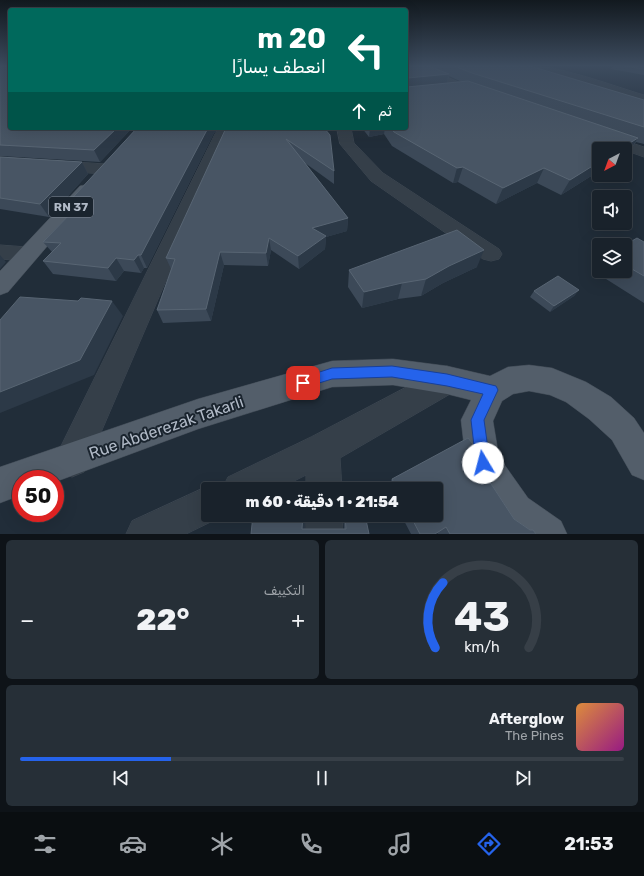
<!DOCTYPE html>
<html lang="ar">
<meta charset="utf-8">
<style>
body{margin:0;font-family:Rubik,"Noto Sans Arabic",sans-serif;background:#262f37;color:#f1f3f6;direction:rtl;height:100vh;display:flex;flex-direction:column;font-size:15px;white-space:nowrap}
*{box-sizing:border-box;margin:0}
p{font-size:13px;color:#9fa4a9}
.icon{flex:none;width:22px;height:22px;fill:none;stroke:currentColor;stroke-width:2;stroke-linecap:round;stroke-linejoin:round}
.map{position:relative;height:534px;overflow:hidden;direction:ltr}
.sheet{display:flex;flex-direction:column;gap:6px;padding:6px;background:#0e1318;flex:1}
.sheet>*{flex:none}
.banner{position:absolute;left:8px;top:8px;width:400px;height:122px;border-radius:4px;box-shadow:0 4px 16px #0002,0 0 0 1px #373f47;direction:rtl;background:#00695c;color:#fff;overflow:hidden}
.needle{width:26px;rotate:221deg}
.fabs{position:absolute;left:592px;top:142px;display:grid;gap:8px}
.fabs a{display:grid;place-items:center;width:40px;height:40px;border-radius:4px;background:#19222b;box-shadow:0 4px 16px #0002,0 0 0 1px #373f47;font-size:20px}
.speed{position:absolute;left:12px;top:470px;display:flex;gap:8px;font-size:20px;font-weight:700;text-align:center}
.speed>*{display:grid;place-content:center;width:52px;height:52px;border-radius:50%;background:#19222b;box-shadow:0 4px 16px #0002,0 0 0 1px #373f47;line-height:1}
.speed .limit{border:6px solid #d22;background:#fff;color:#111}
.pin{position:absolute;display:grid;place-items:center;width:34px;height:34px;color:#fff;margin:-17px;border-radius:8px;box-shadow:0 2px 6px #0006}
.me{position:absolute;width:44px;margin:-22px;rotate:352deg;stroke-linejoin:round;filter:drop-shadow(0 0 3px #0008)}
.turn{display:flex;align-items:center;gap:14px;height:84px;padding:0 16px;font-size:18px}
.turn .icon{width:52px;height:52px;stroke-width:2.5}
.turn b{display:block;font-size:28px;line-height:34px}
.then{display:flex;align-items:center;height:38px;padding:0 16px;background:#0003;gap:8px;font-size:15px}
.big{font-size:30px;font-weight:800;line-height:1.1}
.sheet .tile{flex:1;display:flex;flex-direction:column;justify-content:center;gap:6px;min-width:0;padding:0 14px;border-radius:6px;background:#262f37}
.sheet .dial{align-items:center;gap:0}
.dial svg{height:104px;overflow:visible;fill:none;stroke:#373f47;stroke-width:7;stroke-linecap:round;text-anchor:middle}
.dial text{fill:#f1f3f6;stroke:none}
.song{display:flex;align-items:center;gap:12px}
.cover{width:48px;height:48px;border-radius:6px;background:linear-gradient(135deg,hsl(30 70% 55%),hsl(310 70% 35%))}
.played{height:4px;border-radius:2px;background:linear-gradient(90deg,#2563eb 25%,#373f47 25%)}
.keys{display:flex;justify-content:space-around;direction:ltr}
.heat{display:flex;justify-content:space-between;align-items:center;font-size:22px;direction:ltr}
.sheet .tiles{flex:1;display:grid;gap:6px;grid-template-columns:1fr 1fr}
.tile:last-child{grid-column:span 2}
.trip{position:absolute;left:201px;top:482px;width:242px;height:40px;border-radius:4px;background:#19222b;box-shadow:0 4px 16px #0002,0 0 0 1px #373f47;font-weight:800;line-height:40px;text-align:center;direction:rtl}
.tab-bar{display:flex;height:64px;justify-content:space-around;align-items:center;background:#0a0e11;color:#9fa4a9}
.tab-bar .icon{width:28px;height:28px}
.tab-bar .on{color:#2563eb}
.tab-bar b{font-size:18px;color:#f1f3f6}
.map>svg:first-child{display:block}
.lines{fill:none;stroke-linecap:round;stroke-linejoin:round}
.minor-casing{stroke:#3e4853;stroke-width:1}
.major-casing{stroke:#3e4853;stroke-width:1}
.minor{fill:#353f49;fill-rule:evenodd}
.major{fill:#535e6a;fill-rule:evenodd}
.wall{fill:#3c4958;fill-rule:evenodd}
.shaded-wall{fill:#2c3947}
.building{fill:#485564;stroke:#586573}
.route{fill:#2563eb;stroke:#184099}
.labels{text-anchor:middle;stroke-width:4;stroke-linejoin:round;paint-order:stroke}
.shield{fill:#1a242e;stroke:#838c98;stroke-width:1}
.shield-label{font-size:12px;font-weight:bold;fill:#b0b9c6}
.near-street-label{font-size:16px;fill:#b0b9c6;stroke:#1a242e}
</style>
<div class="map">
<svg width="644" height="534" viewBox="0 0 644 534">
<rect width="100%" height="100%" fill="#212d39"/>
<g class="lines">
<!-- minor casing -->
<g class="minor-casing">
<g id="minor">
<polygon points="407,66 420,66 483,92 485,94 483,96 475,96 408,68"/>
<path d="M523,66C554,63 613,86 644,95V103L565,78L524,68Z"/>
<polygon points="337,128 351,128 354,143 383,173 499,249 502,254 499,259 491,261 483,259 371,181 340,144"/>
<polygon points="222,130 227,131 229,134 84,472 72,477 60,472 55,460 60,448 215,134 217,131"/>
<polygon points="604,134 644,147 644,157 599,141 597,138 599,135"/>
<polygon points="0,157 105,164 111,166 113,169 111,172 105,174 0,167"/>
<polygon points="0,245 27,247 35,249 38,254 35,259 27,261 0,259"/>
<polygon points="447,366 457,370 461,380 457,390 340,458 342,489 306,489 306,475 278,489 222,489 228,477 311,437"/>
<polygon points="208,486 216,489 208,489 208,515 222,515 221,517 186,534 126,534 132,521"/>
<polygon points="306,515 342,515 343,534 305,534"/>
</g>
</g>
<!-- major casing -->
<g class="major-casing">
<g id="major">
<polygon points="86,185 92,186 95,190 92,194 8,292 0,295 0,271 80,186"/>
<polygon points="393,359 447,366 490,376 508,367 529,365 552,368 586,382 611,397 634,418 644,433 644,480 632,475 612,440 589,419 566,402 550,395 529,391 513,394 502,401 493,421 499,457 528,498 561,521 567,534 516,534 502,524 471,475 466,463 461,420 471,400 447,394 393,385 332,387 198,429 55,482 55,479 21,479 21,495 0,503 0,467 198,399 332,361"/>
</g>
</g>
<!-- minor -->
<use href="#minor" class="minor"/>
<!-- major -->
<use href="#major" class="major"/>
</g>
<!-- wall -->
<g class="wall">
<polygon points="0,66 132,128 100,162 0,156"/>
<path d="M406,66H530L644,100V144L636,142L628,153L561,195L537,183L496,204L458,182L453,183L392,146L384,134L369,137L362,128H406ZM449,76L462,82L447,83Z"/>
<polygon points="613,66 644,66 644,75 611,69"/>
<polygon points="137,128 324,128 334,171 334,184 305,163 348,218 347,231 326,237 325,249 299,269 271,250 268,266 224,265 211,321 163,323 157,310 171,269 166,258 225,130 217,130 214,133 147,268 144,268 141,273 124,271 116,281 53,274 43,261 52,252 43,242 69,215 64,207"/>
<polygon points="0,157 82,162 88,174 49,217 0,209"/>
<polygon points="644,242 644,303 595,272 599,267 599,271 625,271 625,245"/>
<polygon points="477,267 443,283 421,296 398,299 362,308 348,287 349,270"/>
<polygon points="579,290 574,296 550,312 530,297 534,291"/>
<polygon points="474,454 480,467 514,519 536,534 438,534 437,533 435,534 411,534 401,515 436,515 436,489 388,489 387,488 392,479"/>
<polygon points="253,515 305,515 304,529 344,529 343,515 365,515 369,534 251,534"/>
</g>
<!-- shaded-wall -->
<g class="shaded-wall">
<polygon points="449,74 446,86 406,90 408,78"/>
<polygon points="117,128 132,128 100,162 94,150"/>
<polygon points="208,128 216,128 217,130 214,133 147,268 141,255"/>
<polygon points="370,128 385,128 384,134 369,137"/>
<polygon points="638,138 628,153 625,155 625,149 620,149"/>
<polygon points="82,162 88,174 49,217 40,204"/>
<polygon points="599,162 599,171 561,195 570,180"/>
<polygon points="463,167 458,182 453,183 457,168"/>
<polygon points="544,168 537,183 496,204 503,188"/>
<polygon points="348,218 347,231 326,237 325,249 299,269 298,256 312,228"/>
<polygon points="269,238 271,250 268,266 266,253"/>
<polygon points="484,250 477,267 443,283 421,296 426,279 449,266"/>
<polygon points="220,252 224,265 211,321 206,309"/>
<polygon points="0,255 6,262 0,269"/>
<polygon points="138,255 144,268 141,273 134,260"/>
<polygon points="116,258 124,271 116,281 108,268"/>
<polygon points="402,283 398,299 362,308 364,292"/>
<polygon points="579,290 574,296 550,312 554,306"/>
<polygon points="112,301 123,316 94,375 0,413 0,392"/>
<polygon points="303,515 305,515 304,534 302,529"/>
</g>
<!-- building -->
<g class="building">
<polygon points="6,66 10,66 10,128 117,128 94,150 0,145 0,67"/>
<polygon points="406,66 428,66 449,74 408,78 407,87 468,81 638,138 620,149 599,149 599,162 570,180 544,168 503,188 463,167 457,168 394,132 391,128 406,128"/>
<polygon points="454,66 530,66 644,100 644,127 472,73"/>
<polygon points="625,66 644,66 644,69"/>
<polygon points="137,128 208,128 141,255 138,255 134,260 116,258 108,268 43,261 61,243 43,242 75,209 64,207"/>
<polygon points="226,128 324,128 330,135 334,171 286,139 348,218 312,228 326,236 298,256 269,238 266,253 220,252 206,309 157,310 175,259 166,258"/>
<polygon points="0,157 82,162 40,204 0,198"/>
<polygon points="457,230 484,250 449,266 426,279 402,283 364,292 349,270"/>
<polygon points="637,238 644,242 644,276 625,265 625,245"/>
<polygon points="558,276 579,290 554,306 534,291"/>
<polygon points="20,297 78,301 81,298 112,301 80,360 0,392 0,320"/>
<polygon points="468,438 473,444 474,454 480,467 514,519 530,530 533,530 536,534 450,534 446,527 435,534 420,534 410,515 436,515 436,489 397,489 392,479"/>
<polygon points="306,485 306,489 297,489"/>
<polygon points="359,486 360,489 342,489"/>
<polygon points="253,515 303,515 302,529 346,529 345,515 365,515 369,534 251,534"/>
</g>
<!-- sky -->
<linearGradient id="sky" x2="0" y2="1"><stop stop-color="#12191f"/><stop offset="0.47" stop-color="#3d4c5f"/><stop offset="1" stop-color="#3d4c5f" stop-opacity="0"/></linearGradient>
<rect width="644" height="140" fill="url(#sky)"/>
<!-- route -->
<polygon class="route" points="392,366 447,374 496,386 498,390 484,420 490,463 488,468 483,470 478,468 476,463 471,420 483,394 447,386 392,377 332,379 303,388 298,387 297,383 298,379 332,368"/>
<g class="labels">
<!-- shield labels -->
<rect class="shield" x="49" y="197" width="44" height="20" rx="3"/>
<g class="shield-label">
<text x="71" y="211">RN 37</text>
</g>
<!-- near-street labels -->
<g class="near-street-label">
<text transform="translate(166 427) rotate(-19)" y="6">Rue Abderezak Takarli</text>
</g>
</g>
</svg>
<div class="fabs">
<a><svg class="needle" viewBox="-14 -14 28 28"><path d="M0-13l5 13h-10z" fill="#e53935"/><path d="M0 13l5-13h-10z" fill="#9fa4a9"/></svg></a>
<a><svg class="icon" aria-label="sound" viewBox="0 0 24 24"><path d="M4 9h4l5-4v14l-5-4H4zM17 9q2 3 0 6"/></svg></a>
<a><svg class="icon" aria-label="layers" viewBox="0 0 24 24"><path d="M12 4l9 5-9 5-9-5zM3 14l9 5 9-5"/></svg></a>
</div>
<div class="speed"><div class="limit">50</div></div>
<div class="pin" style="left:303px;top:383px;background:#d93025"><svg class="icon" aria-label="arrive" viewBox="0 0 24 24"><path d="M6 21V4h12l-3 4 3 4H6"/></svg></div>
<svg class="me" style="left:483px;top:463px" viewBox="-20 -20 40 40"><circle r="19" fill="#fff"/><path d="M0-13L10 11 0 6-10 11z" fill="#2563eb"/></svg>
<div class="trip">21:54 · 1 دقيقة · 60 m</div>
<div class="banner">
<div class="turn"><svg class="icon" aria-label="left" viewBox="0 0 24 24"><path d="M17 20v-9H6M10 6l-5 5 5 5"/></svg><div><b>20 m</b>انعطف يسارًا</div></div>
<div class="then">ثم<svg class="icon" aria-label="ahead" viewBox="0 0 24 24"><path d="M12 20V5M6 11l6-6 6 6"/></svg></div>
</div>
</div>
<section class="sheet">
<div class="tiles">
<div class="tile dial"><svg viewBox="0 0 100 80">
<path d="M14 69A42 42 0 1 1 86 69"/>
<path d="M14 69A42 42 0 0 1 20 19" stroke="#2563eb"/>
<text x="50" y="56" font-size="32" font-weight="700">43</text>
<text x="50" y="72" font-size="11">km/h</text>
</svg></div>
<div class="tile"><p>التكييف</p>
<div class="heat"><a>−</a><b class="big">22°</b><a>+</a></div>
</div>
<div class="tile">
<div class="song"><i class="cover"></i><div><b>Afterglow</b><p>The Pines</p></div></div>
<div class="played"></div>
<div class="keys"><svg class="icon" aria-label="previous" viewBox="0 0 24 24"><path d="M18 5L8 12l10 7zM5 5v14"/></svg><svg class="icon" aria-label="pause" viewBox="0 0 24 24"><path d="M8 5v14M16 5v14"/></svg><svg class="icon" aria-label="next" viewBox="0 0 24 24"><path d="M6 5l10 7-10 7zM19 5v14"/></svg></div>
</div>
</div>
</section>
<nav class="tab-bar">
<b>21:53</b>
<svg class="icon on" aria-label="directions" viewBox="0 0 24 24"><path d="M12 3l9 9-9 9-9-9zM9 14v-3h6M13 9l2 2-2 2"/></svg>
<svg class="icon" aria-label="music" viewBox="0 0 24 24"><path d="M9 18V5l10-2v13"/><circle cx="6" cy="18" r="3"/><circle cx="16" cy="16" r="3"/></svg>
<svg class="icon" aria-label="phone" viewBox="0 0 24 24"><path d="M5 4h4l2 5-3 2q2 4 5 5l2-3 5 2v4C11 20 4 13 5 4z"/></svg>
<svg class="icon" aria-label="climate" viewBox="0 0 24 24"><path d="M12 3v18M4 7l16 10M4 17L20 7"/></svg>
<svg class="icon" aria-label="car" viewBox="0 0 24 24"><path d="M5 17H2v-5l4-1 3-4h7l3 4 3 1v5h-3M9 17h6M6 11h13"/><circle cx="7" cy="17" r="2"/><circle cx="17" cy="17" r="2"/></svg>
<svg class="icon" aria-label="filters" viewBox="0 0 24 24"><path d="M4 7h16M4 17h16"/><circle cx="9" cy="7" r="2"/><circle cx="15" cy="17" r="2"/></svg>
</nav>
